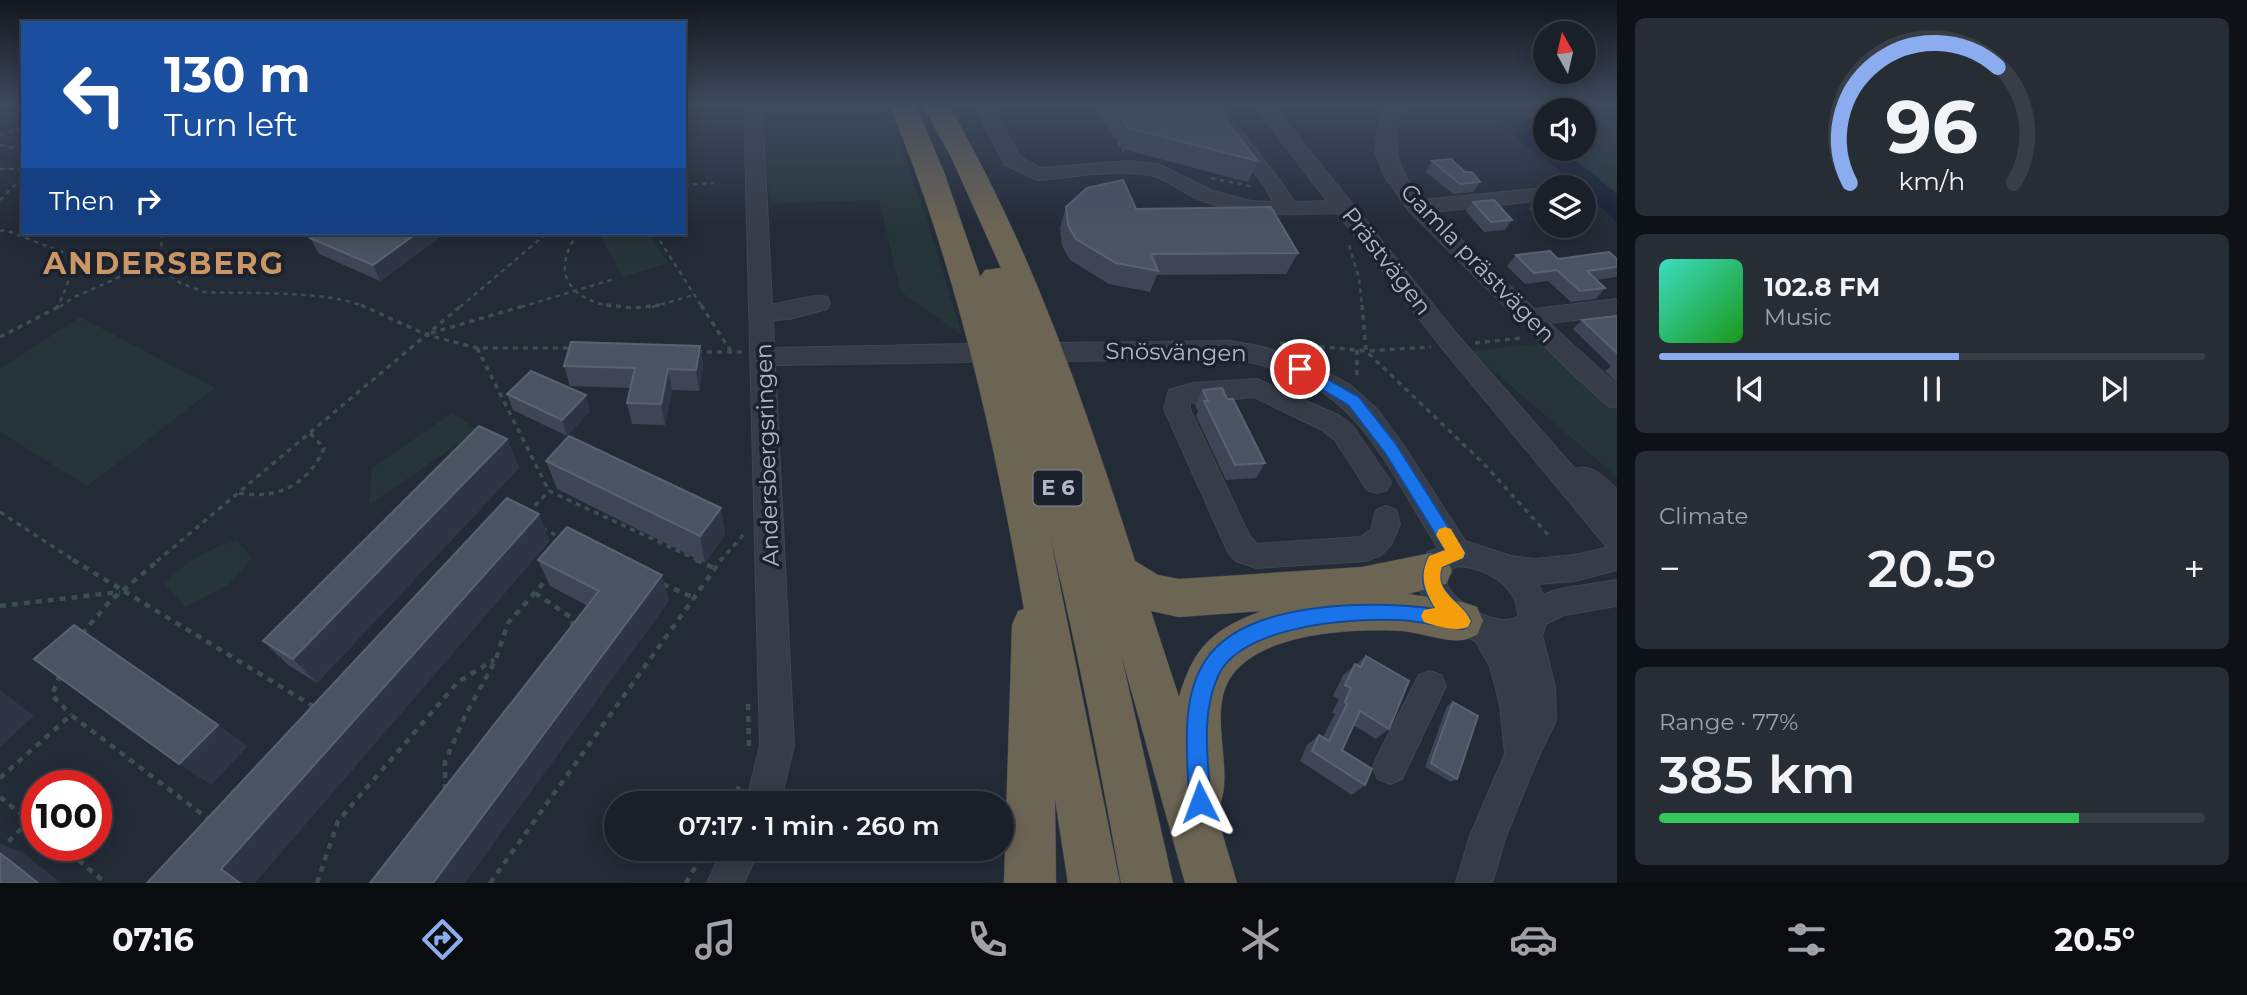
<!DOCTYPE html>
<meta charset="utf-8">
<style>
body{margin:0;font-family:Montserrat,sans-serif;background:#272d35;color:#f1f3f6;height:100vh;display:flex;flex-direction:column;font-size:26px;white-space:nowrap}
*{box-sizing:border-box;margin:0}
p{font-size:23px;color:#9fa3a8}
.icon{flex:none;width:38px;height:38px;fill:none;stroke:currentColor;stroke-width:2;stroke-linecap:round;stroke-linejoin:round}
.map{position:relative;flex:1;overflow:hidden}
.details{display:flex;flex-direction:column;gap:18px;padding:18px;background:#0e1217;width:630px}
.details>*{flex:none}
.guide{position:absolute;left:21px;top:21px;width:665px;height:214px;border-radius:0px;box-shadow:0 4px 18px #0003,0 0 0 2px #383e46;background:#1a4fa0;color:#fff;overflow:hidden}
.needle{width:46px;rotate:352deg}
.fabs{position:absolute;left:1533px;top:21px;display:grid;gap:14px}
.fabs a{display:grid;place-items:center;width:63px;height:63px;border-radius:50%;background:#1a2029;box-shadow:0 4px 18px #0003,0 0 0 2px #383e46;font-size:35px}
.speed{position:absolute;left:21px;top:770px;display:flex;gap:14px;font-size:35px;font-weight:700;text-align:center}
.speed>*{display:grid;place-content:center;width:91px;height:91px;border-radius:50%;background:#1a2029;box-shadow:0 4px 18px #0003,0 0 0 2px #383e46;line-height:1}
.speed .limit{border:10px solid #d22;background:#fff;color:#111}
.pin{position:absolute;display:grid;place-items:center;width:60px;height:60px;color:#fff;margin:-30px;border:4px solid #fff;border-radius:50%;box-shadow:0 2px 7px #0007}
.me{position:absolute;width:77px;margin:-38px;rotate:357deg;stroke-linejoin:round;filter:drop-shadow(0 0 5px #0008)}
.turn{display:flex;align-items:center;gap:24px;height:147px;padding:0 28px;font-size:32px}
.turn .icon{width:91px;height:91px;stroke-width:2.5}
.turn b{display:block;font-size:49px;line-height:60px}
.then{display:flex;align-items:center;height:66px;padding:0 28px;background:#0003;gap:14px;font-size:26px}
.big{font-size:52px;font-weight:600;line-height:1.1}
.details .tile{flex:1;display:flex;flex-direction:column;justify-content:center;gap:10px;min-width:0;padding:0 24px;border-radius:10px;background:#272d35}
.details .dial{align-items:center;gap:0}
.dial svg{height:182px;overflow:visible;fill:none;stroke:#383e46;stroke-width:7;stroke-linecap:round;text-anchor:middle}
.dial text{fill:#f1f3f6;stroke:none}
.song{display:flex;align-items:center;gap:21px}
.cover{width:84px;height:84px;border-radius:10px;background:linear-gradient(135deg,hsl(170 70% 55%),hsl(120 70% 35%))}
.played{height:7px;border-radius:4px;background:linear-gradient(90deg,#8bacef 55%,#383e46 55%)}
.keys{display:flex;justify-content:space-around;direction:ltr}
.heat{display:flex;justify-content:space-between;align-items:center;font-size:38px;direction:ltr}
.charge{height:10px;border-radius:5px;background:linear-gradient(90deg,#34c759 77%,#383e46 0)}
.trip{position:absolute;left:604px;top:791px;width:410px;height:70px;border-radius:35px;background:#1a2029;box-shadow:0 4px 18px #0003,0 0 0 2px #383e46;font-weight:600;line-height:70px;text-align:center}
.menu{display:flex;height:112px;justify-content:space-around;align-items:center;background:#0a0d10;color:#9fa3a8}
.menu .icon{width:49px;height:49px}
.menu .selected{color:#8bacef}
.menu b{font-size:32px;color:#f1f3f6}
main{display:flex;flex:1;min-height:0}
.map>svg:first-child{display:block}
.green{fill:#253539}
.water{fill:#172134}
.lines{fill:none;stroke-linecap:round;stroke-linejoin:round}
.minor-casing{stroke:#404651;stroke-width:2}
.highway-casing{stroke:#414753;stroke-width:1}
.path-far2{stroke:#3d4e51;stroke-width:2.5;stroke-dasharray:4.5 4.5;stroke-linecap:butt}
.path-far1{stroke:#3d4e51;stroke-width:3.5;stroke-dasharray:5 5;stroke-linecap:butt}
.path{stroke:#3d4e51;stroke-width:4.5;stroke-dasharray:6 6;stroke-linecap:butt}
.minor{fill:#363d48;fill-rule:evenodd}
.highway{fill:#6d6554;fill-rule:evenodd}
.wall{fill:#3e4656}
.shaded-wall{fill:#2e3645}
.building{fill:#4a5362;stroke:#5a6271;stroke-width:2}
.route{fill:#1a73e8;stroke:#114b97;stroke-width:2}
.slow{fill:#f59e0b}
.labels{text-anchor:middle;stroke-width:7;stroke-linejoin:round;paint-order:stroke}
.shield{fill:#1c222d;stroke:#848a97;stroke-width:2}
.shield-label{font-size:21px;font-weight:bold;fill:#b1b7c4}
.street-label{font-size:23px;fill:#b1b7c4;stroke:#1c222d}
.district-label{font-size:30px;font-weight:bold;letter-spacing:2px;fill:#cb9766;stroke:#1c222d}
</style>
<main>
<div class="map">
<svg width="1617" height="883" viewBox="0 0 1617 883">
<rect width="100%" height="100%" fill="#232b37"/>
<!-- green -->
<g class="green">
<polygon points="765,104 883,104 926,216 962,335 901,292 879,200 769,204"/>
<polygon points="1514,104 1557,104 1564,110 1545,110 1545,133"/>
<polygon points="1584,116 1617,125 1617,194 1562,149 1584,149"/>
<polygon points="599,233 649,233 668,263 623,277"/>
<polygon points="80,317 215,388 87,486 0,432 0,369"/>
<polygon points="1546,343 1617,411 1617,477 1470,351"/>
<polygon points="452,413 478,430 369,505 372,468"/>
<path d="M237,541L252,558L228,585L185,607L165,584C186,561 207,548 237,541Z"/>
</g>
<!-- water -->
<polygon class="water" points="1489,104 1514,104 1545,133 1545,149 1562,149 1617,194 1617,222 1584,192 1584,187 1578,187 1550,162 1517,139"/>
<g class="lines">
<!-- minor casing -->
<g class="minor-casing">
<g id="minor">
<path d="M744,104H762L772,304C789,303 811,293 827,297L830,303L827,309L789,319L773,320L774,348L968,344L977,347L980,353L977,359L968,362L775,365L794,746L780,803H746L760,746Z"/>
<path d="M973,104H991L1020,157L1040,168L1129,161L1158,164L1213,191L1251,201L1273,202L1266,188L1201,104H1220L1282,183L1294,202L1327,201L1253,104H1272L1454,331L1575,469C1593,463 1604,478 1617,489V570L1574,581L1538,584L1543,595L1559,589L1617,580V606L1564,615L1546,624L1542,635L1555,687L1556,720L1535,765L1506,836L1492,883H1456L1470,836L1505,754L1500,705L1490,666L1476,642L1445,624L1431,610L1417,586L1416,573L1428,552L1438,548C1379,455 1355,376 1231,359L1056,361L1047,358L1044,352L1047,346L1056,343L1231,341L1263,347L1305,361L1350,385L1377,409L1404,446L1465,541L1511,556L1534,559L1574,555L1610,547L1606,546L1438,343L1337,213C1290,215 1243,217 1198,199C1182,193 1167,178 1150,175C1114,169 1073,177 1037,180L1005,165ZM1458,566C1487,568 1517,585 1518,616C1499,631 1441,598 1446,575C1447,569 1454,568 1458,566Z"/>
<path d="M1385,104H1403C1390,146 1395,166 1422,200L1545,188V200L1432,212L1534,309L1617,299V315L1549,323L1617,385V408L1608,406L1573,374L1409,211L1385,177L1376,154L1377,132Z"/>
<polygon points="1257,379 1340,416 1353,426 1391,482 1387,490 1377,493 1367,490 1335,440 1322,430 1254,397 1190,403 1190,409 1249,535 1257,544 1361,537 1371,529 1376,510 1386,506 1396,510 1400,524 1391,545 1381,555 1366,561 1256,568 1236,561 1228,552 1164,409 1169,390 1193,383"/>
<polygon points="1430,671 1441,675 1446,686 1402,779 1390,784 1378,779 1373,767 1378,755 1419,675"/>
<polygon points="723,849 760,849 744,883 707,883"/>
</g>
</g>
<!-- highway casing -->
<g class="highway-casing">
<path id="highway" d="M889,104H915L944,172L982,282L980,277L985,270L1001,268L952,159L922,104H948C1033,251 1083,400 1135,561L1158,575L1179,579L1362,567L1431,553L1446,558L1452,571L1446,584L1408,594L1462,602L1477,607L1483,621L1477,635C1473,636 1467,640 1462,640C1444,642 1422,633 1403,631C1354,628 1257,632 1229,680C1207,719 1238,778 1216,812L1237,883H1185L1121,654L1173,883H1121C1100,767 1078,651 1050,536L1120,883H1068L1055,799L1056,883H1004L1012,625L1018,611L1024,609C994,438 956,265 889,104ZM1151,611L1179,617L1262,611C1213,629 1194,646 1179,697Z"/>
</g>
<!-- path-far2 -->
<g class="path-far2">
<polyline points="1093,104 1124,152"/>
<polyline points="0,135 23,128"/>
<polyline points="0,145 23,150"/>
<polyline points="0,169 23,169"/>
<polyline points="1211,178 1255,187"/>
<polyline points="684,185 714,183"/>
<polyline points="0,200 23,177"/>
<polyline points="0,231 5,230 78,258 58,307"/>
<path d="M161,233L162,258L167,273L180,283L204,292C246,294 329,290 365,307"/>
<path d="M578,233C550,273 569,300 615,307"/>
<polyline points="655,233 702,307"/>
<polyline points="1349,245 1359,278 1362,307"/>
<polyline points="60,307 72,298 138,269 165,272"/>
<polyline points="460,307 547,233"/>
<polyline points="521,307 614,279"/>
<polyline points="652,307 694,295"/>
</g>
<!-- path-far1 -->
<g class="path-far1">
<polyline points="361,305 427,335 477,348 571,348"/>
<polyline points="606,305 634,308 660,305"/>
<polyline points="701,305 732,353"/>
<polyline points="1362,305 1366,351 1431,347"/>
<polyline points="57,308 58,305"/>
<polyline points="431,333 527,305"/>
<polyline points="0,337 62,305"/>
<polyline points="1280,343 1366,351 1485,465 1550,537"/>
<polyline points="1475,343 1523,338"/>
<polyline points="477,348 549,491"/>
<polyline points="1357,350 1357,380"/>
<polyline points="697,352 742,352"/>
<path d="M239,493C278,500 309,484 324,448L310,433"/>
<polyline points="0,512 75,561"/>
<polyline points="528,513 549,491 700,561"/>
<polyline points="542,528 560,537"/>
<polyline points="157,561 462,305"/>
<polyline points="720,561 744,534"/>
</g>
<!-- path -->
<g class="path">
<polyline points="73,560 316,708"/>
<polyline points="696,560 716,569"/>
<polyline points="663,584 692,597"/>
<polyline points="535,593 572,618 573,627"/>
<polyline points="0,606 120,592"/>
<polyline points="82,634 110,601 159,560"/>
<polyline points="60,675 52,695 71,715"/>
<polyline points="748,704 749,749"/>
<polyline points="0,778 71,715 211,821"/>
<polyline points="445,790 445,762 465,716 496,659 508,623 548,578"/>
<polyline points="0,797 37,827"/>
<polyline points="732,803 739,786"/>
<polyline points="60,845 106,883"/>
<polyline points="0,850 29,821"/>
<polyline points="317,883 338,821 458,682 494,660"/>
<polyline points="490,883 721,560"/>
<polyline points="686,883 706,849"/>
</g>
<!-- minor -->
<use href="#minor" class="minor"/>
<!-- highway -->
<use href="#highway" class="highway"/>
</g>
<!-- wall -->
<g class="wall">
<polygon points="1096,104 1213,104 1258,161 1248,182 1122,149"/>
<polygon points="1432,161 1465,172 1480,182 1473,192 1453,194 1426,172"/>
<polygon points="1545,198 1545,225 1529,209 1537,199"/>
<polygon points="1473,202 1512,220 1505,230 1484,232 1466,211"/>
<polygon points="1066,207 1136,209 1298,253 1286,274 1157,275 1150,292 1109,284 1070,260 1062,246 1060,228"/>
<polygon points="1546,226 1573,226 1571,228 1551,230"/>
<polygon points="446,233 380,281 319,254 310,238"/>
<polygon points="1516,255 1558,259 1617,259 1617,276 1616,277 1596,280 1605,288 1596,299 1571,302 1548,281 1525,284 1507,266"/>
<polygon points="1617,316 1617,383 1605,371 1611,366 1573,329 1582,320"/>
<polygon points="700,346 703,367 699,391 672,390 665,425 632,424 627,403 631,388 570,386 564,366"/>
<polygon points="1203,390 1227,399 1265,463 1256,478 1226,480 1196,416 1198,411 1195,405"/>
<polygon points="507,394 586,395 590,411 567,436 513,410"/>
<polygon points="507,439 519,468 317,683 288,665 263,641"/>
<polygon points="546,461 721,508 725,535 705,563 557,489"/>
<polygon points="538,560 662,575 669,601 588,606 550,586"/>
<polygon points="1366,656 1389,729 1376,739 1353,725 1342,750 1365,785 1352,795 1300,761 1307,745 1319,735 1323,737 1335,714 1332,713 1339,699 1333,696 1343,675"/>
<polygon points="1453,702 1457,779 1451,782 1425,767 1447,706"/>
</g>
<!-- shaded-wall -->
<g class="shaded-wall">
<polygon points="0,104 13,104 0,111"/>
<polygon points="417,233 446,233 380,281 373,265"/>
<polygon points="700,346 703,367 699,391 696,370"/>
<polygon points="668,369 672,390 665,425 661,404"/>
<polygon points="586,395 590,411 567,436 562,420"/>
<polygon points="507,439 519,468 317,683 293,659"/>
<polygon points="721,508 725,535 705,563 700,536"/>
<polygon points="539,514 550,541 255,883 240,883 221,869"/>
<polygon points="662,575 669,601 465,883 433,883"/>
<polygon points="0,690 34,716 0,747"/>
<polygon points="218,725 248,746 211,785 179,764"/>
<polygon points="0,844 22,852 61,883 38,883 0,853"/>
</g>
<!-- building -->
<g class="building">
<polygon points="1114,104 1213,104 1258,161 1128,128"/>
<polygon points="1451,159 1465,172 1472,172 1480,182 1460,184 1432,161"/>
<polygon points="1123,180 1136,209 1271,207 1298,253 1151,254 1158,271 1116,263 1076,239 1068,225 1066,207 1087,188"/>
<polygon points="1545,198 1545,206 1537,199"/>
<polygon points="1494,200 1512,220 1491,222 1473,202"/>
<polygon points="318,233 417,233 373,265 310,238"/>
<polygon points="1550,251 1558,259 1609,252 1617,259 1617,267 1587,271 1605,288 1580,291 1557,270 1534,273 1516,255"/>
<polygon points="1617,316 1617,353 1582,320"/>
<polygon points="571,342 700,346 696,370 668,369 661,404 627,403 635,368 564,366"/>
<polygon points="531,371 586,395 562,420 507,394"/>
<polygon points="1222,388 1227,399 1233,399 1265,463 1235,465 1204,401 1208,401 1203,390"/>
<polygon points="479,426 507,439 293,659 263,641"/>
<polygon points="569,436 721,508 700,536 546,461"/>
<polygon points="507,498 539,514 221,869 240,883 147,883"/>
<polygon points="567,527 662,575 433,883 370,883 599,591 538,560"/>
<polygon points="74,625 218,725 179,764 34,659"/>
<polygon points="1366,656 1409,681 1389,729 1360,711 1342,750 1372,769 1365,785 1312,751 1319,735 1329,741 1347,704 1345,702 1351,688 1345,685 1355,664 1361,667"/>
<polygon points="1453,702 1478,716 1457,779 1431,763"/>
<polygon points="0,853 38,883 0,883"/>
</g>
<!-- sky -->
<linearGradient id="sky" x2="0" y2="1"><stop stop-color="#13181e"/><stop offset="0.46" stop-color="#3f4a5e"/><stop offset="1" stop-color="#3f4a5e" stop-opacity="0"/></linearGradient>
<rect width="1617" height="228" fill="url(#sky)"/>
<!-- route -->
<path class="route" d="M1300,364L1359,397L1396,444L1465,553L1463,558L1442,567C1433,593 1462,601 1471,621L1468,627L1462,629C1441,626 1419,621 1398,620C1350,618 1243,626 1219,674C1200,713 1208,761 1211,802L1207,809L1200,812L1192,809L1189,802C1188,757 1179,701 1205,661C1244,600 1373,600 1436,609C1422,590 1419,577 1429,556L1445,550L1385,453L1348,405L1294,373L1292,369L1294,365Z"/>
<!-- slow -->
<path class="slow" d="M1445,527L1451,529L1465,553L1463,558L1442,567C1433,593 1462,601 1471,621L1468,627C1456,632 1436,626 1424,622L1421,616L1424,610L1435,608C1424,589 1419,576 1429,556L1445,550L1436,535L1439,529Z"/>
<g class="labels">
<!-- shield labels -->
<rect class="shield" x="1033.5" y="470.5" width="49" height="35" rx="5"/>
<g class="shield-label">
<text x="1058" y="495">E 6</text>
</g>
<!-- street labels -->
<g class="street-label">
<text transform="translate(1387 261) rotate(52)" y="8">Prästvägen</text>
<text transform="translate(1478 263) rotate(46)" y="8">Gamla prästvägen</text>
<text transform="translate(1176 352) rotate(1)" y="8">Snösvängen</text>
<text transform="translate(767 455) rotate(-92)" y="8">Andersbergsringen</text>
</g>
<!-- district labels -->
<g class="district-label">
<text x="164" y="274">ANDERSBERG</text>
</g>
</g>
</svg>
<div class="fabs">
<a><svg class="needle" viewBox="-14 -14 28 28"><path d="M0-13l5 13h-10z" fill="#e53935"/><path d="M0 13l5-13h-10z" fill="#9fa3a8"/></svg></a>
<a><svg class="icon" aria-label="sound" viewBox="0 0 24 24"><path d="M4 9h4l5-4v14l-5-4H4zM17 9q2 3 0 6"/></svg></a>
<a><svg class="icon" aria-label="layers" viewBox="0 0 24 24"><path d="M12 4l9 5-9 5-9-5zM3 14l9 5 9-5"/></svg></a>
</div>
<div class="speed"><div class="limit">100</div></div>
<div class="pin" style="left:1300px;top:369px;background:#d93025"><svg class="icon" aria-label="arrive" viewBox="0 0 24 24"><path d="M6 21V4h12l-3 4 3 4H6"/></svg></div>
<svg class="me" style="left:1200px;top:802px" viewBox="-20 -20 40 40"><path d="M0-17L14 15 0 8-14 15z" fill="#1a73e8" stroke="#fff" stroke-width="4"/></svg>
<div class="trip">07:17 · 1 min · 260 m</div>
<div class="guide">
<div class="turn"><svg class="icon" aria-label="left" viewBox="0 0 24 24"><path d="M17 20v-9H6M10 6l-5 5 5 5"/></svg><div><b>130 m</b>Turn left</div></div>
<div class="then">Then<svg class="icon" aria-label="right" viewBox="0 0 24 24"><path d="M7 20v-9h11M14 6l5 5-5 5"/></svg></div>
</div>
</div>
<section class="details">
<div class="tile dial"><svg viewBox="0 0 100 80">
<path d="M14 69A42 42 0 1 1 86 69"/>
<path d="M14 69A42 42 0 0 1 79 18" stroke="#8bacef"/>
<text x="50" y="56" font-size="32" font-weight="700">96</text>
<text x="50" y="72" font-size="11">km/h</text>
</svg></div>
<div class="tile">
<div class="song"><i class="cover"></i><div><b>102.8 FM</b><p>Music</p></div></div>
<div class="played"></div>
<div class="keys"><svg class="icon" aria-label="previous" viewBox="0 0 24 24"><path d="M18 5L8 12l10 7zM5 5v14"/></svg><svg class="icon" aria-label="pause" viewBox="0 0 24 24"><path d="M8 5v14M16 5v14"/></svg><svg class="icon" aria-label="next" viewBox="0 0 24 24"><path d="M6 5l10 7-10 7zM19 5v14"/></svg></div>
</div>
<div class="tile"><p>Climate</p>
<div class="heat"><a>−</a><b class="big">20.5°</b><a>+</a></div>
</div>
<div class="tile"><p>Range · 77%</p><b class="big">385 km</b><div class="charge"></div></div>
</section>
</main>
<nav class="menu">
<b>07:16</b>
<svg class="icon selected" aria-label="directions" viewBox="0 0 24 24"><path d="M12 3l9 9-9 9-9-9zM9 14v-3h6M13 9l2 2-2 2"/></svg>
<svg class="icon" aria-label="music" viewBox="0 0 24 24"><path d="M9 18V5l10-2v13"/><circle cx="6" cy="18" r="3"/><circle cx="16" cy="16" r="3"/></svg>
<svg class="icon" aria-label="phone" viewBox="0 0 24 24"><path d="M5 4h4l2 5-3 2q2 4 5 5l2-3 5 2v4C11 20 4 13 5 4z"/></svg>
<svg class="icon" aria-label="climate" viewBox="0 0 24 24"><path d="M12 3v18M4 7l16 10M4 17L20 7"/></svg>
<svg class="icon" aria-label="car" viewBox="0 0 24 24"><path d="M5 17H2v-5l4-1 3-4h7l3 4 3 1v5h-3M9 17h6M6 11h13"/><circle cx="7" cy="17" r="2"/><circle cx="17" cy="17" r="2"/></svg>
<svg class="icon" aria-label="filters" viewBox="0 0 24 24"><path d="M4 7h16M4 17h16"/><circle cx="9" cy="7" r="2"/><circle cx="15" cy="17" r="2"/></svg>
<b>20.5°</b>
</nav>
